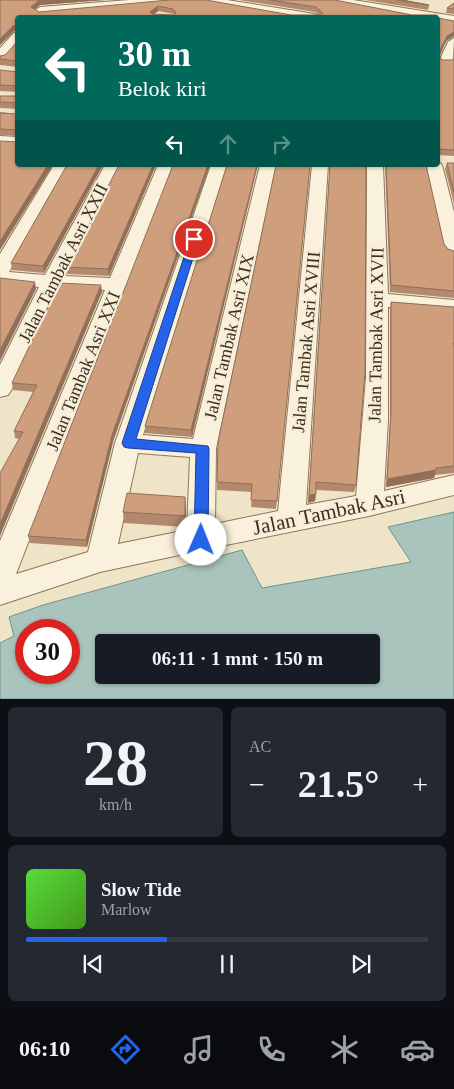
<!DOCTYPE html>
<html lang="id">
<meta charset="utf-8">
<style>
body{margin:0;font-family:"Times New Roman",serif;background:#242831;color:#f1f3f6;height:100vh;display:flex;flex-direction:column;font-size:19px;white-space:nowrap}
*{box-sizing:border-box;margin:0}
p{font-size:16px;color:#9ea1a6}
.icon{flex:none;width:28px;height:28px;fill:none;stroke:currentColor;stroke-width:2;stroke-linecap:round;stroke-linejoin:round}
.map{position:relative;height:699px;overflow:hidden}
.drawer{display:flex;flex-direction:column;gap:8px;padding:8px;background:#0d0f14;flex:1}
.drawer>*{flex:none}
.guide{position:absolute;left:15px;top:15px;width:425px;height:152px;border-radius:5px;box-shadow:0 1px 4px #0004;background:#00695c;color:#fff;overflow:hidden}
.speed{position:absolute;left:15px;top:619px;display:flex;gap:10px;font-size:25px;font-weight:700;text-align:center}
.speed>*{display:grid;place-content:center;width:65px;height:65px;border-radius:50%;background:#171b24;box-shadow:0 1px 4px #0004;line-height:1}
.speed .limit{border:8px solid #d22;background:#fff;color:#111}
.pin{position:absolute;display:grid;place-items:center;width:42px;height:42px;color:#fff;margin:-21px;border:2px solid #fff;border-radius:50%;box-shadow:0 1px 5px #0007}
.me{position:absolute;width:55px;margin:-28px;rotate:1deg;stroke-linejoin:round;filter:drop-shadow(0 0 4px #0008)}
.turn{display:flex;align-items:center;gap:18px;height:105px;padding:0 20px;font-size:22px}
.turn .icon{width:65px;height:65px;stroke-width:2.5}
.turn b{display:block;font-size:35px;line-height:42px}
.lanes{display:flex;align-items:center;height:48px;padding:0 20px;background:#0003;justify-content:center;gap:25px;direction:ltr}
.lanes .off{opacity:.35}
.big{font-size:38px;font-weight:700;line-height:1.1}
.drawer .widget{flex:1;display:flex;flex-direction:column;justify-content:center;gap:8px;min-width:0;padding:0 18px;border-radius:8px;background:#242831}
.drawer .dial{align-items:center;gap:0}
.dial b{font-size:65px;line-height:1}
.song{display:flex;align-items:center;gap:15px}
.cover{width:60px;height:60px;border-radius:8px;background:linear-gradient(135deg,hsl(110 70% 55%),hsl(100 70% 35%))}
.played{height:5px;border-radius:2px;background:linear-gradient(90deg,#2563eb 35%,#363941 35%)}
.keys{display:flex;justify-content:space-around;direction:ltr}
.heat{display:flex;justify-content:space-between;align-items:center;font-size:28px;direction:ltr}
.drawer .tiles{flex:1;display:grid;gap:8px;grid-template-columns:1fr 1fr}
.widget:last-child{grid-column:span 2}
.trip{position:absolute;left:95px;top:634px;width:285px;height:50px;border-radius:5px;background:#171b24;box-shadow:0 1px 4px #0004;font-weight:700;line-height:50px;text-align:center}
.tab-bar{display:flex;height:80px;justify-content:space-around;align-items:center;background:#090b0e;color:#9ea1a6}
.tab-bar .icon{width:35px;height:35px}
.tab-bar .current{color:#2563eb}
.tab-bar b{font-size:22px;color:#f1f3f6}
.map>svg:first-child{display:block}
.water{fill:#a9c4bc;stroke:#6f938a;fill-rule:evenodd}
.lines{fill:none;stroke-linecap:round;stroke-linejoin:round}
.river{fill:#a9c4bc;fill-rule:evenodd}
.minor-casing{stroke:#8d765c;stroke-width:2}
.minor{fill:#faf1dc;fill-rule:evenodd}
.wall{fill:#b2896c;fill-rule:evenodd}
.shaded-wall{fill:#916f58}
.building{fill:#cf9f7d;stroke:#916f58;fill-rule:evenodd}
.route{fill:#2563eb;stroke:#184099}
.labels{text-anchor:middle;stroke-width:4.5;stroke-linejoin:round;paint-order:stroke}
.street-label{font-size:18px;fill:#3d2e20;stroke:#f7eed8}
.near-street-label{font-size:21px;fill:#3d2e20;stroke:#f7eed8}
</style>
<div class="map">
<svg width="454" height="699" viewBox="0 0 454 699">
<rect width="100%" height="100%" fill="#f0e4c8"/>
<!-- water -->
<path class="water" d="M454,512V699H0V643L14,636L9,617L43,605L242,550L262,588L411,562L388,527ZM26,630H69V672H26ZM104,642H371V675H104Z"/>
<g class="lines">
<!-- river -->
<polygon class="river" points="438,29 454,31 454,45 438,43"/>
<!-- minor casing -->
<g class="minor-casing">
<g id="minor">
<polygon points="129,0 176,0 170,3 40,15 34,11 40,7"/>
<polygon points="200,0 227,0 315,14 321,18 291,18 206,3"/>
<polygon points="328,0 353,0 454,16 454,24 438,21 438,18 412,18 334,3"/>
<polygon points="18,32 18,44 5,59 0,60 0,48 14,33"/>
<polygon points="454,38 453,61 451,64 441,64 439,61 448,42"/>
<polygon points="0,136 18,137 18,147 0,146"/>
<polygon points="438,161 442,165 454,212 454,256 447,254 444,250 426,165 438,165"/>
<path d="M54,165H70L9,272L45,275L105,165H121L65,276L110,278L158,165H174L16,574L88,552L115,443L211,165H227L143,435L193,439L260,165H276L216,449L215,524L278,511L312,165H328L306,505L356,496L366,378L367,165H383L388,294L454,300V312L388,307V420L384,491L454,475V495L369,516L211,548L201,552L198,551L100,572L0,605V541L105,290L59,288L12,389L8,395L0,397V365L39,287L0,283V254ZM138,453L190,457L187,530L118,544Z"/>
</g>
</g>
<!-- minor -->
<use href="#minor" class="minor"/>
</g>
<!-- wall -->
<g class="wall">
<path d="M0,0H105L40,5L35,9L39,12L169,0H206L291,15H319L315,12L239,0H335L412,15H437L438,18L454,21V36L446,41L439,56L442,60H452L454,58V156L438,155V158V18H18V30L14,31L0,45ZM158,11L174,14V15L154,14Z"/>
<polygon points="365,0 405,0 429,5 428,10"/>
<polygon points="454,3 454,14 446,13 447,8"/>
<polygon points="18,41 18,67 0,65 0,56 5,55"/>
<polygon points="0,70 18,72 18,92 0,91"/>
<polygon points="0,96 18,96 18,109 0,108"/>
<polygon points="0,112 18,114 18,136 0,135"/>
<polygon points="447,163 454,163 454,204 445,169"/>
<polygon points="67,165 103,165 44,273 12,270 11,263"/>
<polygon points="119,165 156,165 109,276 68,274 67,267"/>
<polygon points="227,165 192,437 145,433 145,426"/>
<polygon points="310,165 276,509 251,507 252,492 217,490 218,442"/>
<polygon points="330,165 356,485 354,492 316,490 315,501 308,503"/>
<polygon points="385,165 426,165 444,244 448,249 454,251 454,298 390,292"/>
<polygon points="102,292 19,439 15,438 14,431 33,392 13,390 12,383"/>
<polygon points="391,302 454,307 454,473 435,475 434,478 386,487 390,420 390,309"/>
<polygon points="113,442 87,547 30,543 28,536"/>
<polygon points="186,508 185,527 124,523 123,512"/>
</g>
<!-- shaded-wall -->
<g class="shaded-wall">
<polygon points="39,0 105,0 40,5 32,12 31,7"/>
<polygon points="158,6 158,11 150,17 150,12"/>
<polygon points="17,25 18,30 14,31 0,45 0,39 13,26"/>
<polygon points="454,32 454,36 446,41 438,60 438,55 447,36"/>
<polygon points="48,165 53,165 0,250 0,241"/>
<polygon points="99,165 103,165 44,273 43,266"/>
<polygon points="153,165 156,165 109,276 108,269"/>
<polygon points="208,165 210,165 113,442 87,547 86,540 112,435"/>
<polygon points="257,165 258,165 192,437 191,430"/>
<polygon points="35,282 36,289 0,361 0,350"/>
<polygon points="101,285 102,292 0,536 0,524"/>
<polygon points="436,470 434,478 386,487 387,479"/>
<polygon points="316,494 315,501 308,503 309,495"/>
<polygon points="185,497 186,508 185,527"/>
</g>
<!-- building -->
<g class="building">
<path d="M0,0H41H39L31,7L39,12L169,0H206L291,15H321L323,13L316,7L270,0H335L412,15H437L438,18L454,21V32L447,36L438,55L442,60H452L454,58V150L439,149L438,156V18H18V26L17,25L13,26L0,39ZM158,6L173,9L176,13L174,15L152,14L150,12Z"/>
<polygon points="397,0 402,0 429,5"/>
<polygon points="454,3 454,9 447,8"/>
<polygon points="18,41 18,61 0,59 0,56 5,55"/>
<polygon points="0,70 18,72 18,86 0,85"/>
<polygon points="0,96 18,96 18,103 0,102"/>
<polygon points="0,113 18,114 18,130 0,129"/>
<polygon points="0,141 18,142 18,165 48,165 0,241"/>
<polygon points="447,163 454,163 454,192"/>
<polygon points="67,165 99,165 43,266 11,263"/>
<polygon points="119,165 153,165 108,269 67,267"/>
<polygon points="173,165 208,165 112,435 86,540 28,536"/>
<polygon points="227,165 257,165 191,430 145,426"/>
<polygon points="276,165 310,165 277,501 251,500 252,484 217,482 218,442"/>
<polygon points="330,165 366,165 365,371 356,485 316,482 316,494 309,495"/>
<polygon points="386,165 426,165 444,244 448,249 454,251 454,291 391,285"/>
<polygon points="0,278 35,282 0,350"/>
<polygon points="59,283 101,285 0,524 0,473 23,432 14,431 37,385 12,383"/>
<polygon points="391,302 454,307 454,343 453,343 454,345 454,466 436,468 436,470 387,479 391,413"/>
<polygon points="127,493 185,497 185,516 123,512"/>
</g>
<!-- route -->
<polygon class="route" points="194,236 199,239 136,439 208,446 209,449 208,540 206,544 201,546 196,544 194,540 196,453 128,448 124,447 122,443 190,239"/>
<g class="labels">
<!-- street labels -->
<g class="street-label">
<text transform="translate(63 263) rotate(-63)" y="6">Jalan Tambak Asri XXII</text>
<text transform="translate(376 335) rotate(-89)" y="6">Jalan Tambak Asri XVII</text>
<text transform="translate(229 337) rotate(-77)" y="6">Jalan Tambak Asri XIX</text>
<text transform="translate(306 342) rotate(-85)" y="6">Jalan Tambak Asri XVIII</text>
<text transform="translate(83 371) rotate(-68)" y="6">Jalan Tambak Asri XXI</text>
</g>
<!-- near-street labels -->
<g class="near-street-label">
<text transform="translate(329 512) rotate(-12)" y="7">Jalan Tambak Asri</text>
</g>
</g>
</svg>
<div class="speed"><div class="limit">30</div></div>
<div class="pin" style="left:194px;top:239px;background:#d93025"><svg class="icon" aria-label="arrive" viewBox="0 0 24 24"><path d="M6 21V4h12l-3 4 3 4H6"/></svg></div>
<svg class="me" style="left:201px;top:540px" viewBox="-20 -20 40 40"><circle r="19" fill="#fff"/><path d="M0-13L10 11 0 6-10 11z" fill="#2563eb"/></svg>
<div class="trip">06:11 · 1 mnt · 150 m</div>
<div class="guide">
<div class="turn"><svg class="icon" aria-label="left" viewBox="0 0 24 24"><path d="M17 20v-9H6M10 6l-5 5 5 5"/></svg><div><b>30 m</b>Belok kiri</div></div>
<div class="lanes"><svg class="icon" aria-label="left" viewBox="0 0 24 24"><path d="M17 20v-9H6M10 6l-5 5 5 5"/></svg><svg class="icon off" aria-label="ahead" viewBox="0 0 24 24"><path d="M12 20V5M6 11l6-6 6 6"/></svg><svg class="icon off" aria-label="right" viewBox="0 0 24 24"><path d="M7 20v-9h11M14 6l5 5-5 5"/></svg></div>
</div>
</div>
<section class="drawer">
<div class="tiles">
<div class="widget dial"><b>28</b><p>km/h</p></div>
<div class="widget"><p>AC</p>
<div class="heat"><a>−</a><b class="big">21.5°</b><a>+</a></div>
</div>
<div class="widget">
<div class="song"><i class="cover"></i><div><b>Slow Tide</b><p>Marlow</p></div></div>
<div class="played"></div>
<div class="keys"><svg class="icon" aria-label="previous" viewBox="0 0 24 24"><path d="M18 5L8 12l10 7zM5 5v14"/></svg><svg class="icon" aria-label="pause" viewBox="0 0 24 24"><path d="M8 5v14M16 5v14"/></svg><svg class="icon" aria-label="next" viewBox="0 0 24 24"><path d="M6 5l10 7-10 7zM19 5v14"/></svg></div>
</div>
</div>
</section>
<nav class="tab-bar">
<b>06:10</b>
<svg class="icon current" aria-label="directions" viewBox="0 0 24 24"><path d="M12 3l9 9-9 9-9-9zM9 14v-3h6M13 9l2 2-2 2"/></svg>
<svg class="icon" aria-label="music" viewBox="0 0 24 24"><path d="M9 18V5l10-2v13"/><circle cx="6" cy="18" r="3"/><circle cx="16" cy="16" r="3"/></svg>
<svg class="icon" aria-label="phone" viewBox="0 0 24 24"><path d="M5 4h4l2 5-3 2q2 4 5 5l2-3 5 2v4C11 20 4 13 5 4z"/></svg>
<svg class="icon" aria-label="climate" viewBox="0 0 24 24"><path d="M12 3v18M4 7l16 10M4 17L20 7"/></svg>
<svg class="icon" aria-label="car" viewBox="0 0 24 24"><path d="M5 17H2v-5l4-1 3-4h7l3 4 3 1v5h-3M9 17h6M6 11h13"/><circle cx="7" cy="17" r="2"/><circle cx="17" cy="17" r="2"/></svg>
</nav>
